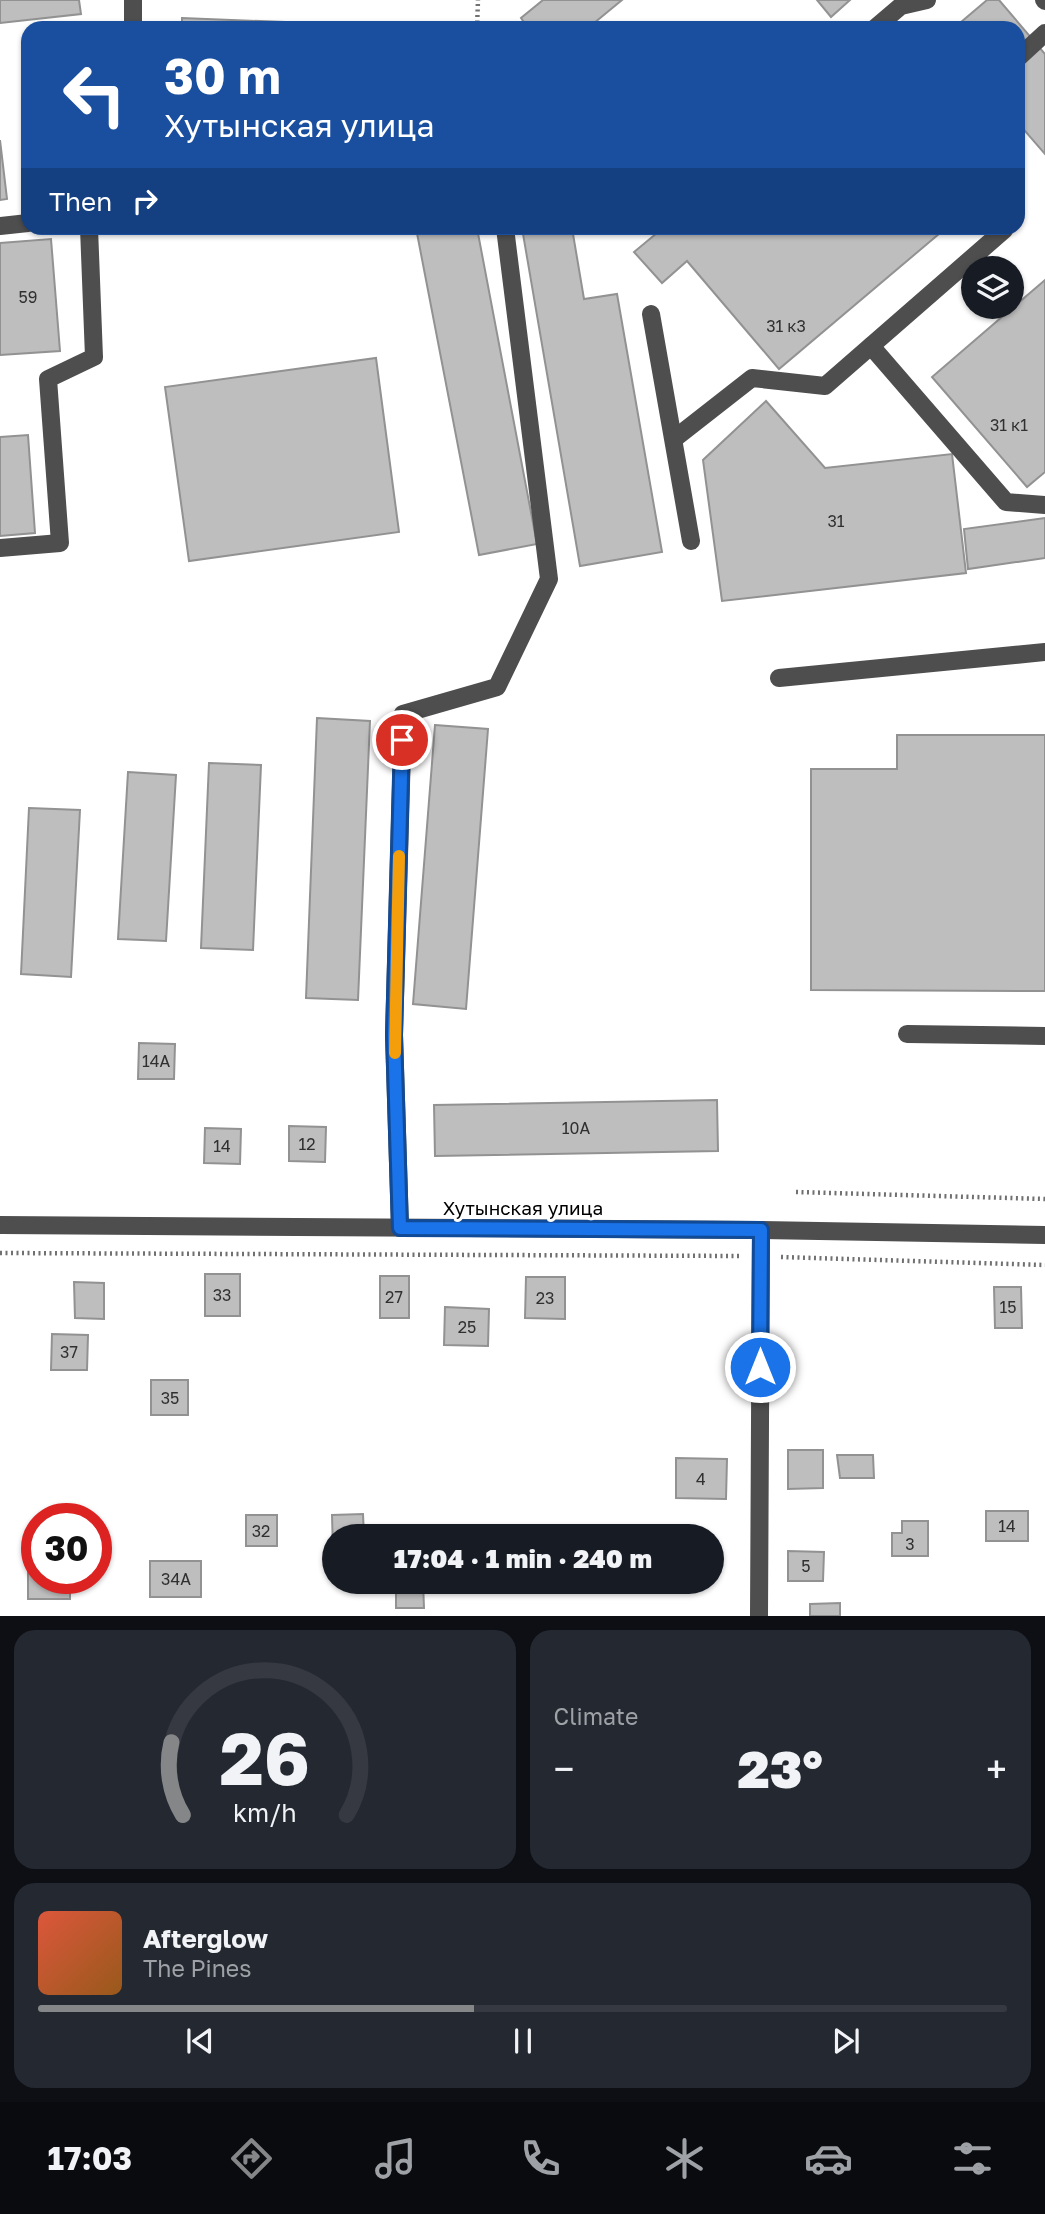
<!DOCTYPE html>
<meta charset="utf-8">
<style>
body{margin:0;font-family:"Golos Text",sans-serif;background:#242831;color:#f1f3f6;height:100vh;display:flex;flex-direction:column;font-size:26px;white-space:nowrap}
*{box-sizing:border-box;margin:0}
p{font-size:23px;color:#9ea1a6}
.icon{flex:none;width:38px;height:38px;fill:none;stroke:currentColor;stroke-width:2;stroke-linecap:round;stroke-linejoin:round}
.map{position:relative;height:1616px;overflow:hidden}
.drawer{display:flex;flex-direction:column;gap:14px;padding:14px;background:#0d0f14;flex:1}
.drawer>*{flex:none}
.hud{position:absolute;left:21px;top:21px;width:1004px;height:214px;border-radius:21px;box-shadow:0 2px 5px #0004;background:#1a4fa0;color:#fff;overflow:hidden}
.controls{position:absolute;left:961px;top:256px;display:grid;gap:14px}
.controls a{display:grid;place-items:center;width:63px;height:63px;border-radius:50%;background:#171b24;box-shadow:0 2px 5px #0004;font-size:35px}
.speed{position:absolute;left:21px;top:1503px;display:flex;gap:14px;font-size:35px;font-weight:700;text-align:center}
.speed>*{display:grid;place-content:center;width:91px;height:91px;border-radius:50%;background:#171b24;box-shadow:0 2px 5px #0004;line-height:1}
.speed .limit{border:10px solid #d22;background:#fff;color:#111}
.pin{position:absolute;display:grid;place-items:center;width:60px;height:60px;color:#fff;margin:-30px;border:4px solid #fff;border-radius:50%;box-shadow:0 2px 7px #0007}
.me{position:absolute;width:77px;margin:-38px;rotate:0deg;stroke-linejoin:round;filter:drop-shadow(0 0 5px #0008)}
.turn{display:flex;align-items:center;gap:24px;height:147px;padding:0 28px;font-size:32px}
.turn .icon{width:91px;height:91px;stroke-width:2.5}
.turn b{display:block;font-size:49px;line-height:60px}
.then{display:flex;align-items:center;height:66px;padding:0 28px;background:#0003;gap:14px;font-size:26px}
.big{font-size:52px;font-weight:800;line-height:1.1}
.drawer .tile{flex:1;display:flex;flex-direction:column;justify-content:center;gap:10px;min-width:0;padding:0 24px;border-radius:21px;background:#242831}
.drawer .dial{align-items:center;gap:0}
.dial svg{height:182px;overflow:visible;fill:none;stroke:#363941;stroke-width:7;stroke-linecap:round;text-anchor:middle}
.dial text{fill:#f1f3f6;stroke:none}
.song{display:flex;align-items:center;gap:21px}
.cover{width:84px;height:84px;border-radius:10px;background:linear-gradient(135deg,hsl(10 70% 55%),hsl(30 70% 35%))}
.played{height:7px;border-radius:4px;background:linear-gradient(90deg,#858687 45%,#363941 45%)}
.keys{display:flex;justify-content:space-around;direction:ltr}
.heat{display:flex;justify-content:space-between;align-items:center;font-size:38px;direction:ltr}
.drawer .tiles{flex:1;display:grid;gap:14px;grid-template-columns:1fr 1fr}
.tile:last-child{grid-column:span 2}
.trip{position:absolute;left:322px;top:1524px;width:402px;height:70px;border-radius:35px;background:#171b24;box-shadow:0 2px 5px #0004;font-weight:800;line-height:70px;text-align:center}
.tab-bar{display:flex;height:112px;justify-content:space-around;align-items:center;background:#090b0e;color:#9ea1a6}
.tab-bar .icon{width:49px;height:49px}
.tab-bar .current{color:#858687}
.tab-bar b{font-size:32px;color:#f1f3f6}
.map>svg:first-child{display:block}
.building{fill:#bebebe;stroke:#929292;stroke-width:2}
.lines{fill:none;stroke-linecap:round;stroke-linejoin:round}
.path{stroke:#707070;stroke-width:4.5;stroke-dasharray:2 3.5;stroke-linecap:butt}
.minor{stroke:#4e4e4e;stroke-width:18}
.route-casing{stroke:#114b97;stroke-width:18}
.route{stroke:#1a73e8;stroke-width:12}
.slow{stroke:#f59e0b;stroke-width:12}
.labels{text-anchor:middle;stroke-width:6;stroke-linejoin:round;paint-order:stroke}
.number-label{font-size:16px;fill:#303030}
.street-label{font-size:19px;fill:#000;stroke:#fff}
</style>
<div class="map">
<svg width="1045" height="1616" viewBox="0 0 1045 1616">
<rect width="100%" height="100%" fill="#fff"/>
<!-- building -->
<g class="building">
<polygon points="0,0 79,0 81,14 0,23"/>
<polygon points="543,0 622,0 588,28 528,28 521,18"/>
<polygon points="817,0 850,0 831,17"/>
<polygon points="987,0 999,0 1045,54 1045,154 1018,123 1018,28 954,28"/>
<polygon points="182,18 360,25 360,28 182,28"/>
<polygon points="0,140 7,199 0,200"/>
<polygon points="416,228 477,228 537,544 479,555"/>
<polygon points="522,228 572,228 584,299 617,294 662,552 580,566"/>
<polygon points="663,228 946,228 779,369 687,261 662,283 634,252"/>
<polygon points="51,239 60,351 0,355 0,243"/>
<polygon points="1045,280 1045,472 1027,487 932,377"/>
<polygon points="376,358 399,532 189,561 165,387"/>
<polygon points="766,401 825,468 952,454 966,573 722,601 703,460"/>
<polygon points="28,435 35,533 0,536 0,437"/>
<polygon points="1045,518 1045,558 968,569 964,529"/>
<polygon points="317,718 370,721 358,1000 306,998"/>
<polygon points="435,725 488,729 466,1009 413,1004"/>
<polygon points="897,735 1045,735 1045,991 811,990 811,769 897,769"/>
<polygon points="209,763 261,765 253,950 201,948"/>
<polygon points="128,772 176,775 166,941 118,939"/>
<polygon points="29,808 80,810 71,977 21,974"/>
<polygon points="139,1043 175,1044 174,1079 138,1079"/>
<polygon points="717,1100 718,1151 435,1156 434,1105"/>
<polygon points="289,1126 326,1127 325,1162 289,1161"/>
<polygon points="205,1128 241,1129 240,1164 204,1163"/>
<rect x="205" y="1274" width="35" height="42"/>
<rect x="380" y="1276" width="29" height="42"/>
<polygon points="526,1277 565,1277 565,1319 525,1318"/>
<polygon points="74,1282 104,1283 104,1319 75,1318"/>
<polygon points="994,1287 1021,1287 1022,1328 995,1328"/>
<polygon points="445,1307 489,1309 488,1346 444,1345"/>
<polygon points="52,1334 88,1335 87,1370 51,1370"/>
<rect x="151" y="1380" width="37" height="35"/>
<polygon points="788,1450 823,1450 823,1488 788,1489"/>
<polygon points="837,1455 873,1455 874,1478 840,1478"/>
<polygon points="676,1458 727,1459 726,1499 676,1498"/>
<rect x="986" y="1511" width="42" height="30"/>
<polygon points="363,1514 364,1536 334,1536 333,1551 332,1515"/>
<rect x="246" y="1515" width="31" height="31"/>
<polygon points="902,1521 928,1521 928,1556 892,1556 892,1533 902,1533"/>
<polygon points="788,1551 824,1552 823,1581 788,1581"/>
<rect x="150" y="1561" width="51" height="36"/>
<polygon points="28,1564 37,1564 37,1578 70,1578 70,1599 28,1599"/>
<polygon points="396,1582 423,1582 424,1608 396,1608"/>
<polygon points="840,1603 840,1616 810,1616 810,1604"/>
</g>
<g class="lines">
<!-- path -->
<g class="path">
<polyline points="477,28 478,0"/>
<polyline points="796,1192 1045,1199"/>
<polyline points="0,1253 741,1256"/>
<polyline points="781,1257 1045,1265"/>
</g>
<!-- minor -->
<g class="minor">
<polyline points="1044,0 1045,1"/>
<polyline points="133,28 133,0"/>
<polyline points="875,28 901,6 927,0"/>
<polyline points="1018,58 1045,33"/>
<polyline points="0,226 28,223"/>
<polyline points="651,314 691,541"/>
<polyline points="871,346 1006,502 1045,505"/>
<polyline points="674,439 752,378 825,386 1004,230 1004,228"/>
<polyline points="0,548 60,543 48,379 94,357 89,228"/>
<polyline points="779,678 1045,652"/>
<polyline points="907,1034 1045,1036"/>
<polyline points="0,1225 761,1230 1045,1235"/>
<polyline points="400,1228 394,1035 403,714 497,687 549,579 505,228"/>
<polyline points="759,1616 761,1230"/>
</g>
</g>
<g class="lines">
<!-- route casing -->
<g class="route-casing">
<polyline id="route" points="402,740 394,1035 400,1228 761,1230 760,1367"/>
</g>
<!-- route -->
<use href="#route" class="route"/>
<!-- slow -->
<polyline class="slow" points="395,1053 399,856"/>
</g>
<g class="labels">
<!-- number labels -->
<g class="number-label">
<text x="28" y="303">59</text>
<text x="786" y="332">31 к3</text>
<text x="1009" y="431">31 к1</text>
<text x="836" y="527">31</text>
<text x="156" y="1067">14А</text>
<text x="576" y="1134">10А</text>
<text x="307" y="1150">12</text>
<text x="222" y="1152">14</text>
<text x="222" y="1301">33</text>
<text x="394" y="1303">27</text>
<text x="545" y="1304">23</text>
<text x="1008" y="1313">15</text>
<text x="467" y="1333">25</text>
<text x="69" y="1358">37</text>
<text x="170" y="1404">35</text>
<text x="701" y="1485">4</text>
<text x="1007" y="1532">14</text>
<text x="261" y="1537">32</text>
<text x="910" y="1550">3</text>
<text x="806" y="1572">5</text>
<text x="176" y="1585">34А</text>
</g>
<!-- street labels -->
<g class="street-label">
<text x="523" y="1215">Хутынская улица</text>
</g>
</g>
</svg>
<div class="controls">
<a><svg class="icon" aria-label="layers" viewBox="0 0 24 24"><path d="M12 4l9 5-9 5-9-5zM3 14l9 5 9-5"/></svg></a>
</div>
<div class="speed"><div class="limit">30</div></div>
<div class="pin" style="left:402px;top:740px;background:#d93025"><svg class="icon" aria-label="arrive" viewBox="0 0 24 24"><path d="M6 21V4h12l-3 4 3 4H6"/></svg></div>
<svg class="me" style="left:760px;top:1367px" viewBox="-20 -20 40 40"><circle r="17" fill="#1a73e8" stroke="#fff" stroke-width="3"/><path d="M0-11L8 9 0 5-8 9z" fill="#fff"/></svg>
<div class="trip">17:04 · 1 min · 240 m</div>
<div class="hud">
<div class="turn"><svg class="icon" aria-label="left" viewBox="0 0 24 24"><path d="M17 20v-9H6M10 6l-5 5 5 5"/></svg><div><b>30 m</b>Хутынская улица</div></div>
<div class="then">Then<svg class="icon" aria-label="right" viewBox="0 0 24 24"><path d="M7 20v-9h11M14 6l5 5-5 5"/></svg></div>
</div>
</div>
<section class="drawer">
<div class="tiles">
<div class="tile dial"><svg viewBox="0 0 100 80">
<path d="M14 69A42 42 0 1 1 86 69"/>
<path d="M14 69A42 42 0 0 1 9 37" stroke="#858687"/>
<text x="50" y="56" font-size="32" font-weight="700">26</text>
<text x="50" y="72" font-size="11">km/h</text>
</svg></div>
<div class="tile"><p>Climate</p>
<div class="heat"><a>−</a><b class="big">23°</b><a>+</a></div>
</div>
<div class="tile">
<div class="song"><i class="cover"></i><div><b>Afterglow</b><p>The Pines</p></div></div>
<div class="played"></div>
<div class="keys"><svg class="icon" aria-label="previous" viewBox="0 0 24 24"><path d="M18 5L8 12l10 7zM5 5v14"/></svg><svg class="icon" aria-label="pause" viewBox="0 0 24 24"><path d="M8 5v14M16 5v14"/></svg><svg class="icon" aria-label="next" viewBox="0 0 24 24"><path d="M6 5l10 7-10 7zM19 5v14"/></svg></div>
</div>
</div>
</section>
<nav class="tab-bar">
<b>17:03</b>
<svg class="icon current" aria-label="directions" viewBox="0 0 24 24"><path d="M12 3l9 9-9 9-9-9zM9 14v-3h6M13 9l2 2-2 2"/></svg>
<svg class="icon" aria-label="music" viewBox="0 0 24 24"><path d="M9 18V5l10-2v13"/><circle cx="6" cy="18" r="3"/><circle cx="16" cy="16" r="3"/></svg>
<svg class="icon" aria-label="phone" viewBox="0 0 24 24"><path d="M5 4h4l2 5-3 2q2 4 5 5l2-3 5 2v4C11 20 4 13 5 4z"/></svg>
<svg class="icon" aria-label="climate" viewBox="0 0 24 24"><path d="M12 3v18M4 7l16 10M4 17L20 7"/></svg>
<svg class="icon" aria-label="car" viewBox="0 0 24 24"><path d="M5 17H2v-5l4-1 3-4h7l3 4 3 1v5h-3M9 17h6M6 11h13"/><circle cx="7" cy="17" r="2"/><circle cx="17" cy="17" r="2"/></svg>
<svg class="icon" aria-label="filters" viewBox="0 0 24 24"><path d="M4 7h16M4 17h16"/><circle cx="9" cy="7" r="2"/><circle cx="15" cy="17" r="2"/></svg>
</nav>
